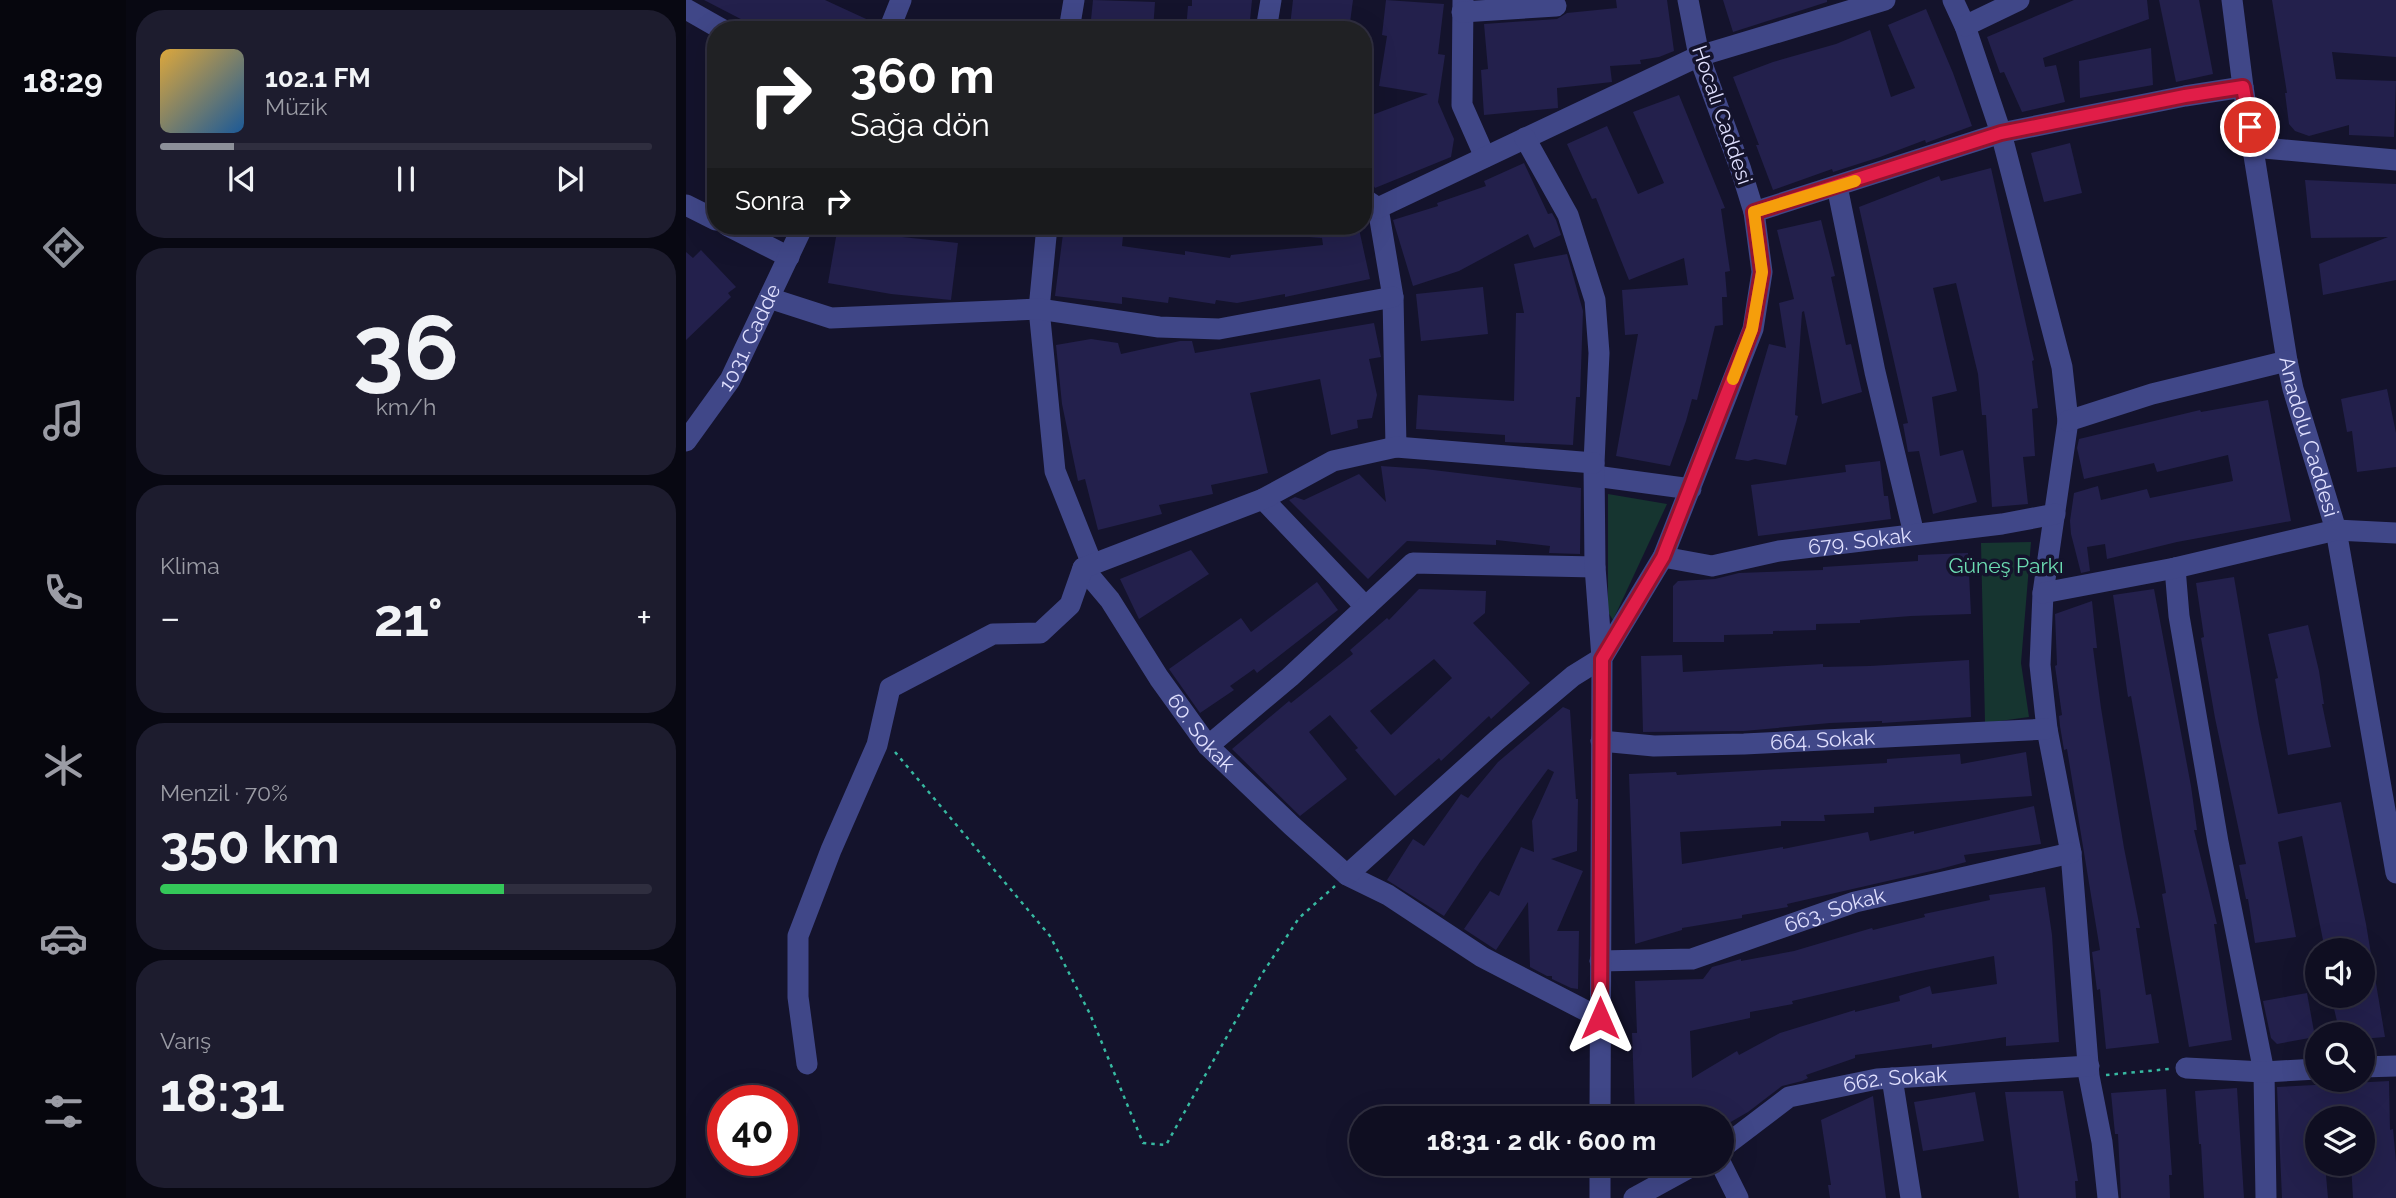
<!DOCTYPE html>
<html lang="tr">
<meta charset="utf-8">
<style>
body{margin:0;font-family:Raleway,sans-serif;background:#1d1c2e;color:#f1f3f6;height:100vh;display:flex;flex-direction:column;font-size:26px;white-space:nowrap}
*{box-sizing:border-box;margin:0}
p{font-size:23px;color:#9b9ca5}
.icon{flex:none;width:38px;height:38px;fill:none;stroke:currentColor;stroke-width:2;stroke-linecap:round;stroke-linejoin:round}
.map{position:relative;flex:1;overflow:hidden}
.panel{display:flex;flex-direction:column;gap:10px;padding:10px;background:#080812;width:560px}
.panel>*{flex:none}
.hud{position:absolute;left:21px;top:21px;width:665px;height:214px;border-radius:28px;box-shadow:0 7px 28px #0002,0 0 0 2px #2f2e3f;background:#202124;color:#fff;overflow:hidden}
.controls{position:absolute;left:1619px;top:938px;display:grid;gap:14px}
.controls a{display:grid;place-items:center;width:70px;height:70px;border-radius:50%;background:#0f0e21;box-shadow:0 7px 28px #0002,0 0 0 2px #2f2e3f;font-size:35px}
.speed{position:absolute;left:21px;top:1085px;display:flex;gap:14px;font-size:35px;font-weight:700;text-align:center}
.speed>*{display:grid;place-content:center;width:91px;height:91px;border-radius:50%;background:#0f0e21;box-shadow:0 7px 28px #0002,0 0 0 2px #2f2e3f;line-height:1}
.speed .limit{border:10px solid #d22;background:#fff;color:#111}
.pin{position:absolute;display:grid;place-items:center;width:60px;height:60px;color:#fff;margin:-30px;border:4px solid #fff;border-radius:50%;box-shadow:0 2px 7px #0007}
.me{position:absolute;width:77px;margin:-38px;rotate:0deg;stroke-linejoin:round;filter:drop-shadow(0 0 5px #0008)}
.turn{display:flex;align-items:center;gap:24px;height:147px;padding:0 28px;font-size:32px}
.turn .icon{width:91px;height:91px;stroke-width:2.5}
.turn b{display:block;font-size:49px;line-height:60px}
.then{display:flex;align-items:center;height:66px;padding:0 28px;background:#0003;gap:14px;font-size:26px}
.big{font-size:52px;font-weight:700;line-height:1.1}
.panel .tile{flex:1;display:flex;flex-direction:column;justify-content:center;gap:10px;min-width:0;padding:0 24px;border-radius:28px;background:#1d1c2e}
.panel .dial{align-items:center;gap:0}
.dial b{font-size:91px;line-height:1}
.song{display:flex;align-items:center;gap:21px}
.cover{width:84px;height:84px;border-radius:10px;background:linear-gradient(135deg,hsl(40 70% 55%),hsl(210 70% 35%))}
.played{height:7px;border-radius:4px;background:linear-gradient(90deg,#8c9099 15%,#2f2e3f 15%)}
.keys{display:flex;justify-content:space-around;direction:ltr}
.heat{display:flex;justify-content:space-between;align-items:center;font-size:38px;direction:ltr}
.charge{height:10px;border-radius:5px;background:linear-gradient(90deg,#34c759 70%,#2f2e3f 0)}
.trip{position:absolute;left:663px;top:1106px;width:385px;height:70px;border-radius:35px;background:#0f0e21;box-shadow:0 7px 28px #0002,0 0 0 2px #2f2e3f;font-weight:700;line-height:70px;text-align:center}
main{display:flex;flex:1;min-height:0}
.dock{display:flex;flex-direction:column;width:126px;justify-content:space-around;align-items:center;background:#06060d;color:#9b9ca5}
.dock .icon{width:49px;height:49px}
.dock .current{color:#8c9099}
.dock b{font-size:32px;color:#f1f3f6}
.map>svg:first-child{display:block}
.green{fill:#163530}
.building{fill:#23204c;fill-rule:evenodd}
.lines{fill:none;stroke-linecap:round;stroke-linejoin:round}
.path{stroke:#37b9a1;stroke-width:2.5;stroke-dasharray:3.5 5;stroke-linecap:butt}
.minor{stroke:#404788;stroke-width:21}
.route-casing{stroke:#92132f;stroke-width:18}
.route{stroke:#e11d48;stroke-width:12}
.slow{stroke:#f59e0b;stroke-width:12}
.labels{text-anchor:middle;stroke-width:7;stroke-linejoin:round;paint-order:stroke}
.street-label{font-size:21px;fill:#dfdffe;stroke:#14132c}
.park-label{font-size:21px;fill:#6cdcb2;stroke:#14132c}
</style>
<main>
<nav class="dock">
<b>18:29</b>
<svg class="icon current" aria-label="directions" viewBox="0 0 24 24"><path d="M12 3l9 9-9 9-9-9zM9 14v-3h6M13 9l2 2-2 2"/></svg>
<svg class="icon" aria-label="music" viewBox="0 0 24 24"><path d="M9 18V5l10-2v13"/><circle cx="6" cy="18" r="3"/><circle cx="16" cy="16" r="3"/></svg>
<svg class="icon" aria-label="phone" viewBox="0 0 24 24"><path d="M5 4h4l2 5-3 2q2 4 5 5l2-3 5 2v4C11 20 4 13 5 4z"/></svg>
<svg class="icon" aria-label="climate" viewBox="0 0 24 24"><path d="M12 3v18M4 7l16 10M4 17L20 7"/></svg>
<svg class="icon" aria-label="car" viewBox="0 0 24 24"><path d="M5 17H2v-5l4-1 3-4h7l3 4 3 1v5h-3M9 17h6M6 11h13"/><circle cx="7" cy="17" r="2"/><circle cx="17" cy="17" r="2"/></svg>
<svg class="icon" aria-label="filters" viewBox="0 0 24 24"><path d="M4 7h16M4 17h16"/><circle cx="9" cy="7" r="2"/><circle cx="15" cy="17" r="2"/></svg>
</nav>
<section class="panel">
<div class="tile">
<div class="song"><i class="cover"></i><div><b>102.1 FM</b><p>Müzik</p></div></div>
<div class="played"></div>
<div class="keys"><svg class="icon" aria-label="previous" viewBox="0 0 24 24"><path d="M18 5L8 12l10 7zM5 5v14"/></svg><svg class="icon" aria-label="pause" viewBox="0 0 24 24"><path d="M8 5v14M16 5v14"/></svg><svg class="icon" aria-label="next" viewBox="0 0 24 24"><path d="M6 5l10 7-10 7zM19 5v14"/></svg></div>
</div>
<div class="tile dial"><b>36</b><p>km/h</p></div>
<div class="tile"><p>Klima</p>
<div class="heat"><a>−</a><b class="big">21°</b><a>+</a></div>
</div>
<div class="tile"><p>Menzil · 70%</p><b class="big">350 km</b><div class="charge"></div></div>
<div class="tile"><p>Varış</p><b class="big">18:31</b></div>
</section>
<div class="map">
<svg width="1710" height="1198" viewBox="0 0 1710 1198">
<rect width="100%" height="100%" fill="#14132c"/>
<!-- green -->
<g class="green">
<polygon points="922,494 981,504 927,620 922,612"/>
<polygon points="1345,542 1335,663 1343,717 1299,723 1295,543"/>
</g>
<!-- building -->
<g class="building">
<polygon points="18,0 139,0 191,24 190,30 76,30"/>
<polygon points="407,0 469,2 467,30 404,30"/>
<polygon points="506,0 566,0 563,30 500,30 502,6 506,6"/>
<polygon points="607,0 667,0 663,30 634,30 604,26"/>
<polygon points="700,0 758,4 752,54 759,55 752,102 768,139 765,157 689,188 677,167 677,152 686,115 742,94 693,86 701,36 696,35"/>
<polygon points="930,0 981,0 988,51 973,57 954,60 955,64 924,66 926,82 871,88 872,108 798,115 795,70 802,69 798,24 871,19 881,13 931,8"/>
<polygon points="1037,0 1141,0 1141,2 1047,32"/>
<polygon points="1388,0 1461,0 1463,19 1357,58 1359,67 1370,65 1379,102 1336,112 1318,72 1314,73 1301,37"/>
<polygon points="1473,0 1513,0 1527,74 1490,82"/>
<polygon points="1586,0 1710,0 1710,57 1646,52 1650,79 1710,81 1708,137 1663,135 1663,125 1623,136 1609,131 1603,124 1599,93 1601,93"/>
<polygon points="1240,9 1267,73 1286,126 1245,141 1240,143 1239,140 1194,157 1147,172 1146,169 1087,190 1070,145 1073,145 1047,77 1087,62 1150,44 1184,30 1205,97 1229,88 1202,25"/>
<polygon points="1465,48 1467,85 1394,98 1393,61"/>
<polygon points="993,95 1039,208 1035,209 1044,271 1039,272 1041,297 1036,297 1037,325 1029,326 1011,400 1006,399 1000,421 984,466 930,456 952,334 939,335 936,290 1002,285 998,258 943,280 910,198 906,199 881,144 921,126 952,194 978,183 947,112"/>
<polygon points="1384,143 1396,193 1358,202 1345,153"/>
<polygon points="838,163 862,214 866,213 870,220 875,235 848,248 842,234 773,271 727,286 707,220 752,206 751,203 800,186 798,181"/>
<polygon points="1305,168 1348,360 1346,361 1352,408 1346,409 1349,456 1337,457 1342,504 1306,507 1300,415 1296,415 1292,374 1270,283 1247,288 1271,391 1246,397 1254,456 1277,450 1291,502 1247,514 1233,451 1222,452 1217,424 1222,423 1173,207 1253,176 1255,181"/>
<polygon points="1619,180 1710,184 1710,280 1637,295 1633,264 1702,237 1625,238"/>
<polygon points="1135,220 1149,276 1145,277 1160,345 1165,344 1176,392 1136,404 1118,311 1116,312 1109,415 1112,416 1100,465 1069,459 1062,461 1049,459 1083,344 1100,348 1093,303 1108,299 1091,230"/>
<polygon points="152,226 208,226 207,236 272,243 265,300 205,294 142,283"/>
<polygon points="378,226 438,226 436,246 499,255 499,251 544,258 545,255 637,245 636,238 597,235 597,226 668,226 668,230 673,229 684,279 599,297 599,294 551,303 530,300 529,304 483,297 482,303 436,297 436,304 369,296"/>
<polygon points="15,250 50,287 42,293 45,297 0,340 0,252 7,258"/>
<polygon points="881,254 897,311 894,397 890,397 887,445 819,442 819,435 730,429 732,395 828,401 830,313 838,313 828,264"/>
<polygon points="797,287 802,334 735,341 730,294"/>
<polygon points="688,323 695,357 683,359 691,395 686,418 671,420 672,428 645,435 634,379 564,393 582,473 525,485 527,494 473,505 476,514 412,530 399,479 392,481 376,404 370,345 405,339 432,343 435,354 494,341 506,341 509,353"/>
<polygon points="1701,389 1710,433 1710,467 1671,472 1666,431 1661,432 1655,399"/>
<polygon points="1582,400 1605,521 1491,542 1421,559 1419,544 1401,547 1404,571 1395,573 1385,534 1384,521 1388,493 1412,486 1415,500 1461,489 1464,498 1547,481 1542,455 1471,472 1468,463 1398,479 1391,448 1393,439 1514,410 1515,412"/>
<polygon points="1194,461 1198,496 1202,496 1205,519 1072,536 1065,485 1160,472 1159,465"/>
<polygon points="695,466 739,469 895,488 894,554 863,553 864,546 810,540 810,545 721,541 682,579 603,500 609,497 618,500 673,474 700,502"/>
<polygon points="505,550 523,574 453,619 434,579"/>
<polygon points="1282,553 1285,614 1225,616 1174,620 1174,623 1130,624 1130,630 1087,631 1087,634 1038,635 1038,642 987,642 987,586 992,581 1029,579 1053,573 1137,570 1137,567 1232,561 1232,555"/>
<polygon points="1548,577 1573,724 1592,814 1655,802 1680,924 1699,1037 1676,1039 1676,1034 1654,1034 1645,996 1676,996 1676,950 1639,950 1616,836 1592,842 1610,937 1569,943 1562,899 1560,899 1553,865 1560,864 1529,718 1515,638 1518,637 1510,583"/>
<polygon points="631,582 652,610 571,673 568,669 544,686 548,690 514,713 483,669 555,618 565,632"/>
<path d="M733,589L800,591L799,613L787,623L844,683L805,719L803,716L755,761L753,758L709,796L669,750L672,748L644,715L623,732L661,779L614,816L546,749L603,701L605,703L667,654L664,650L701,618L703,620ZM748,659L766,678L705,735L684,711Z"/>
<polygon points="1468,589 1505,786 1511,830 1508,830 1531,924 1528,924 1546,1040 1503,1047 1476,894 1480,893 1445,696 1442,697 1427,595"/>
<polygon points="1406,601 1411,648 1407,648 1415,708 1438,848 1454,928 1450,928 1460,995 1465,994 1473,1043 1420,1049 1414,989 1411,990 1406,952 1414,950 1381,749 1378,750 1374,726 1373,716 1376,715 1369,666 1371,665 1369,614"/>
<polygon points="1622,625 1633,671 1638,704 1636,704 1645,747 1602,755 1589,679 1592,678 1582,634"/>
<polygon points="996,655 997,672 1137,664 1137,667 1184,666 1283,660 1285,717 1196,723 1196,721 1144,723 1058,731 957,732 955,656"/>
<polygon points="877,707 884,710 890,799 892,799 891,851 865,859 897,871 871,931 893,931 892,989 885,988 866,979 866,976 861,976 844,967 842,902 810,950 778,929 804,891 813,896 835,847 848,852 846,821 868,772 862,769 794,862 758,916 701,880 727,839 738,846 775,794 782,798 812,762"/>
<polygon points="1340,752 1346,796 1188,807 1188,813 1138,815 1139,821 1095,821 1095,826 994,832 996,864 1097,847 1097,849 1182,832 1184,841 1228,831 1228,834 1348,806 1355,844 1278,855 1280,862 1254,869 1101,904 1102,907 1056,915 1056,918 996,928 996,930 949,944 943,774 990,772 991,775 1201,763 1201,759 1274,754 1275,764"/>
<path d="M1359,887L1366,935L1373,1042L1320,1046V1037L1246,1048V1044L1169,1055V1058L1120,1075L1122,1078L1116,1081L1096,1086L1062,1112L1036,1127V1118H1025L1024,1111L949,1114L946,1033H951L949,981L1017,979L1026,967L1055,959V961L1108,951L1186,928L1187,930L1239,917L1238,914L1304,900L1303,895ZM1308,956L1311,984L1246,994L1244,986L1213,996L1214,1001L1169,1012V1010L1094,1033L1053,1055L1051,1051L1006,1078L1004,1031L1064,1018V1012L1107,1004L1106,1001L1230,972Z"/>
<polygon points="1621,993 1629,1037 1591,1044 1585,1038 1577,1001"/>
<polygon points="1703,1081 1704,1130 1707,1129 1710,1162 1710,1198 1667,1198 1665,1164 1676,1164 1676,1118 1659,1118 1658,1113 1639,1114 1639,1118 1631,1118 1631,1164 1639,1164 1642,1198 1596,1198 1591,1087"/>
<polygon points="1551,1088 1558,1198 1518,1198 1515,1144 1513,1144 1509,1091"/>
<polygon points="1480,1089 1486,1175 1483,1175 1484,1198 1435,1198 1432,1134 1429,1134 1425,1093"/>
<polygon points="1377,1091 1392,1181 1389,1181 1390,1198 1333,1198 1319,1092"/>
<polygon points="1289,1092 1298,1141 1237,1151 1228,1102"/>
<polygon points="1187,1096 1200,1198 1144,1198 1142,1185 1145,1185 1135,1120"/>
</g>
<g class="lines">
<!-- path -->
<g class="path">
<polyline points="209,752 364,936 404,1014 457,1143 480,1145 576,974 613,918 649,886"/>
<polyline points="1420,1075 1483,1069"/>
</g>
<!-- minor -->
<g class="minor">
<polyline points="777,0 776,105 799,157"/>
<polyline points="1267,0 1279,26 1315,133 1376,367 1382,421 1357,593 1354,665 1361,729 1385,853 1403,1076 1416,1142 1422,1198"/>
<path id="s1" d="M1546,0L1557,87L1601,361L1607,389L1650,530L1710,873"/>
<polyline points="0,9 37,30"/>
<polyline points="776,12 870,6"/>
<polyline points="1279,26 1333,0"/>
<polyline points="203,30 215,0"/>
<polyline points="383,30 388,0"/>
<polyline points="580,30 585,0"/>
<polyline points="1567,147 1710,160"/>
<polyline points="1151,186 1189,372 1228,534"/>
<polyline points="677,198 692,208 707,297 710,447"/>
<polyline points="0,205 30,220"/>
<polyline points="692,208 1013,56 1199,0"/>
<polyline points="1068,212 1315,133 1499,96 1557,87"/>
<polyline points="42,226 103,257"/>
<polyline points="361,226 353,309 369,471 406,564"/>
<polyline points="83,298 145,318 353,309 473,327 533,329 707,297"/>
<polyline points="1382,421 1466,394 1601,361"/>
<path id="s2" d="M0,441L44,380L117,226"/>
<polyline points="909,476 1005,489"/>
<polyline points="577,499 674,601 681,606"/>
<path id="s3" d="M977,557L1026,566L1093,551L1316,524L1369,514"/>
<path id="s4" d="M397,568L424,600L473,678L522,746L606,826L661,875L702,895L796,957L914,1018"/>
<polyline points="1489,568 1493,616 1532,842 1578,1072 1580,1198"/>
<polyline points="1357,593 1489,568 1650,530 1710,533"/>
<path id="s5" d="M915,741L968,746L1058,744L1361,729"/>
<polyline points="522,746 604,677 727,563 909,567"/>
<polyline points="661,875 811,740 887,676 916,658 909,567 908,463 913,353 909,300 882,215 839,138"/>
<path id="s6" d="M914,961L1006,959L1169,902L1385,853"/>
<polyline points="121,1064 112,997 112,936 145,850 191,745 204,688 307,634 354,633 384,605 397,568 577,499 647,461 710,447 908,463"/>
<polyline points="1676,1067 1710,1066"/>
<polyline points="1500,1068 1578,1072 1631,1069"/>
<polyline points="1206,1078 1225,1198"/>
<polyline points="914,1118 916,658 977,557 1067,329 1076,272 1068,212 1055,170 1013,56 1002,0"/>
<path id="s7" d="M1036,1148L1103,1097L1191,1079L1403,1066"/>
<polyline points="1035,1164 1052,1198"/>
<polyline points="914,1198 914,1164"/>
<polyline points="948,1198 1010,1164"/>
</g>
</g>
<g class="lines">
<!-- route casing -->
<g class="route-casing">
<polyline id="route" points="914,1018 916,659 977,557 1066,329 1076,272 1068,212 1315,133 1499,96 1557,87 1564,127"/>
</g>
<!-- route -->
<use href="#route" class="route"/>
<!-- slow -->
<polyline class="slow" points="1047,379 1066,329 1076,272 1068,212 1169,181"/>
</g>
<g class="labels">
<!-- street labels -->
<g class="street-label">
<text transform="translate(1036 115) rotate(71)" y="7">Hocalı Caddesi</text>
<text dy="7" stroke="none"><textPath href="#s2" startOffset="122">1031. Cadde</textPath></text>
<text dy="7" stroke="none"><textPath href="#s1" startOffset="444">Anadolu Caddesi</textPath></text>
<text dy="7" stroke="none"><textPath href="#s3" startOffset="200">679. Sokak</textPath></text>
<text dy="7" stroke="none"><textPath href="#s4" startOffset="203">60. Sokak</textPath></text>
<text dy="7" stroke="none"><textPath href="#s5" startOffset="222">664. Sokak</textPath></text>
<text dy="7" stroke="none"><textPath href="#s6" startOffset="243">663. Sokak</textPath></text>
<text dy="7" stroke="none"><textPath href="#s7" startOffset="192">662. Sokak</textPath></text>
</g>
<!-- park labels -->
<g class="park-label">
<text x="1320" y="573">Güneş Parkı</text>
</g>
</g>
</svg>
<div class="controls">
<a><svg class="icon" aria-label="sound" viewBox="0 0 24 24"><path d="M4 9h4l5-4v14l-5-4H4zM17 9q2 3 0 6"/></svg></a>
<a><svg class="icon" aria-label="search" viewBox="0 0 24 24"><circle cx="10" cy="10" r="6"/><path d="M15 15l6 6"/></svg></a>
<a><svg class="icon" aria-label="layers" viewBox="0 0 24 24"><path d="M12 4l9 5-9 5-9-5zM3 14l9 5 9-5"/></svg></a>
</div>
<div class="speed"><div class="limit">40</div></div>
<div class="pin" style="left:1564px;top:127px;background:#d93025"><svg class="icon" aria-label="arrive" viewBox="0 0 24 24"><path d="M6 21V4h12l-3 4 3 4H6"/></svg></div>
<svg class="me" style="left:914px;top:1018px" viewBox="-20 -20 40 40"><path d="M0-17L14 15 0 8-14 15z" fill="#e11d48" stroke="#fff" stroke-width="4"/></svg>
<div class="trip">18:31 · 2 dk · 600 m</div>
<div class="hud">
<div class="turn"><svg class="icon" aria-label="right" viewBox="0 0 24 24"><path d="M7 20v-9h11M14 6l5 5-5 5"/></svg><div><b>360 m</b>Sağa dön</div></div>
<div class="then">Sonra<svg class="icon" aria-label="right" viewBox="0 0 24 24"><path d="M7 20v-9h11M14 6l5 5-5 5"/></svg></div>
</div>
</div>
</main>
